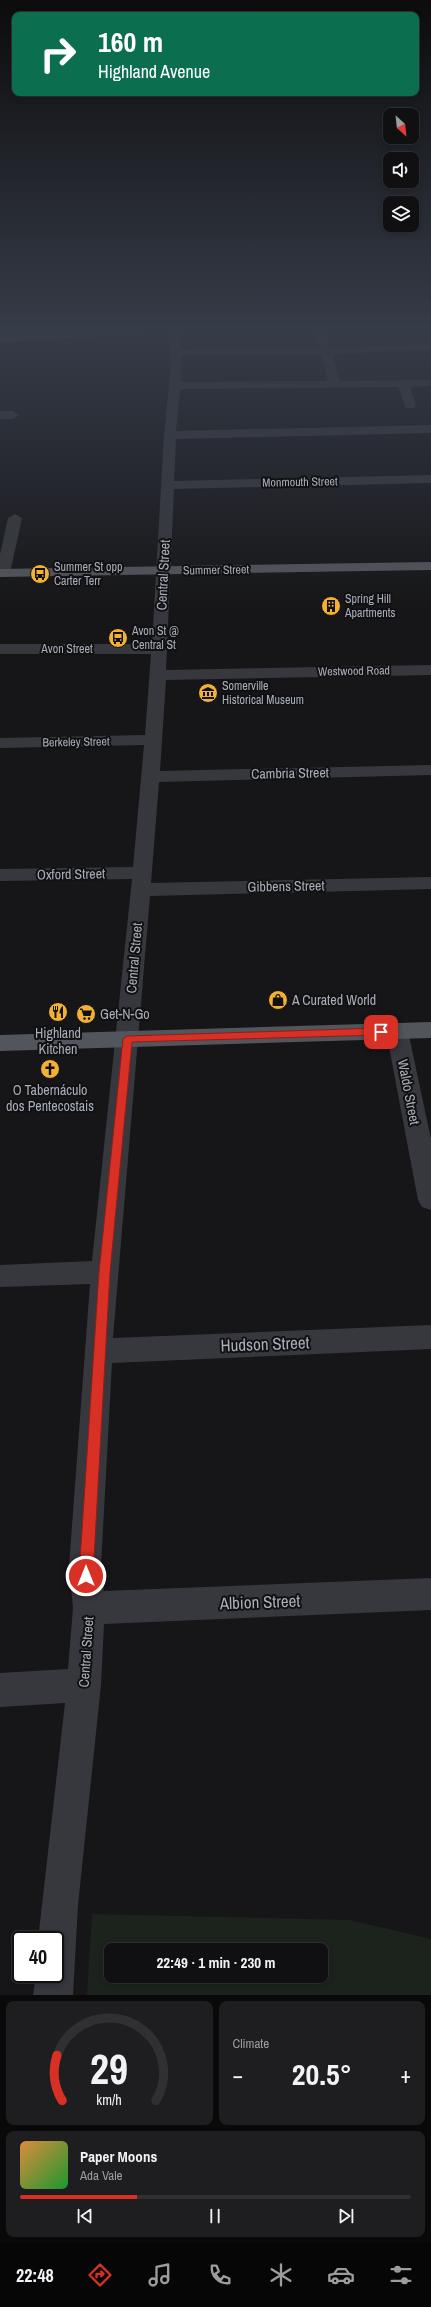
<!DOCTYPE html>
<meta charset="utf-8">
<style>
body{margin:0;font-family:"Archivo Narrow",sans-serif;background:#1e1e20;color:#f1f3f6;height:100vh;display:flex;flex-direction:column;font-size:15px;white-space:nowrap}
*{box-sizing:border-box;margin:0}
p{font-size:13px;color:#9c9d9f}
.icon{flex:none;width:22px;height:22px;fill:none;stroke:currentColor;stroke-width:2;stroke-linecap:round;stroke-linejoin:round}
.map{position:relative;height:1995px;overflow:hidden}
.side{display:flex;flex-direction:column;gap:6px;padding:6px;background:#09090a;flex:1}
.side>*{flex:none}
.banner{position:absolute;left:12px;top:12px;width:407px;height:84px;border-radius:8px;box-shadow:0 2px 6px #0003,0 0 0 1px #303032;background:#0b6e4f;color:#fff;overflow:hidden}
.needle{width:26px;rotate:153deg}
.fabs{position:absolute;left:383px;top:108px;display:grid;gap:8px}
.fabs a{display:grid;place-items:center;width:36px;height:36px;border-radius:8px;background:#101012;box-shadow:0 2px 6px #0003,0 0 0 1px #303032;font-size:20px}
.speed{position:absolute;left:12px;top:1931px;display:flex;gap:8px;font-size:20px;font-weight:700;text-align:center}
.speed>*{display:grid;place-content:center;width:52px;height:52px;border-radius:50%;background:#101012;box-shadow:0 2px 6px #0003,0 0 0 1px #303032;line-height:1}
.speed .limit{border:2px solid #111;border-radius:6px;background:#fff;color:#111}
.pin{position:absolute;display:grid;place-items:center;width:34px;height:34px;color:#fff;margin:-17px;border-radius:8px;box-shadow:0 2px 6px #0006}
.me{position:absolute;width:44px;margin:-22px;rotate:0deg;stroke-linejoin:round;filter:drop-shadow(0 0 3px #0008)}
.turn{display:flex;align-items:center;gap:14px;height:84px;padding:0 20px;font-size:18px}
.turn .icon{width:52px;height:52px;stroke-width:2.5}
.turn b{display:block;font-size:28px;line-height:34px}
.big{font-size:30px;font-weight:700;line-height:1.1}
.side .card{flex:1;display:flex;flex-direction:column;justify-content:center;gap:6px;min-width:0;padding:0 14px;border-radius:8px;background:#1e1e20}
.side .dial{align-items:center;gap:0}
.dial svg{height:104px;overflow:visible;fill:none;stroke:#303032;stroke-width:7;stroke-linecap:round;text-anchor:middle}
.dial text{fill:#f1f3f6;stroke:none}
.song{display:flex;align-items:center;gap:12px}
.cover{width:48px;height:48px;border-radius:6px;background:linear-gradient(135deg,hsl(30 70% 55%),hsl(130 70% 35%))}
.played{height:4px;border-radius:2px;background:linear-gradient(90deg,#d93025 30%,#303032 30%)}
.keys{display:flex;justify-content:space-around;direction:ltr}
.heat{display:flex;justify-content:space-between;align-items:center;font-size:22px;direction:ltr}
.side .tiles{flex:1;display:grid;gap:6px;grid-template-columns:1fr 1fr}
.card:last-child{grid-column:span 2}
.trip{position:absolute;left:104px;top:1943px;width:224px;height:40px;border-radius:8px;background:#101012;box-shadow:0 2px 6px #0003,0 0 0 1px #303032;font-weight:700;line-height:40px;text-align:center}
.tab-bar{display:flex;height:64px;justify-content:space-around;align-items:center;background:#060607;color:#9c9d9f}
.tab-bar .icon{width:28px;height:28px}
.tab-bar .current{color:#d93025}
.tab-bar b{font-size:18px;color:#f1f3f6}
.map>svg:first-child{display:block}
.green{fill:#1c231d;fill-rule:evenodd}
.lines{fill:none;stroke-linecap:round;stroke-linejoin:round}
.minor{fill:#37383d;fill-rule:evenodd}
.major{fill:#53555c;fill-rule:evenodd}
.route{fill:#d93025;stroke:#8d1f18}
.labels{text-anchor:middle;stroke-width:4;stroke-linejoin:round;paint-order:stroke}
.far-street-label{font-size:12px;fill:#a8adb8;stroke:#111113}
.far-poi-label{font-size:12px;fill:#a8adb8;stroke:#111113;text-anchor:start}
.street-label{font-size:14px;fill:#a8adb8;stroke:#111113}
.poi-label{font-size:14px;fill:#a8adb8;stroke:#111113;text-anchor:start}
.near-street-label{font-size:17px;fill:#a8adb8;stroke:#111113}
</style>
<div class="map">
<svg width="431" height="1995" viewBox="0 0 431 1995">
<rect width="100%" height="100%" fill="#161618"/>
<!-- green -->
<path class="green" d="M92,1914L349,1920L431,1939V1995H87ZM111,1950H321V1976H111Z"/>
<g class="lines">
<!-- minor -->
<g class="minor">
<path d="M168,331H178L181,349L319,348L315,331H325L330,348L431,344V350L332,354L340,381L431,380V386L410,387L416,406L414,408H406L398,387L180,389L176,431L431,425V433L176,439L174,481L431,475V483L174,489L166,670L431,665V675L166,680L160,771L431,765V775L159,782L151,883L431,877V889L150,896L113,1338L431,1325V1349L112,1363L101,1566L104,1591L431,1578V1610L104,1624L101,1685L78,1905L73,1995H33L36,1974H55V1940H38L65,1703L0,1707V1673L68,1669L73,1608L69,1566L90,1284L0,1287V1265L92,1261L132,879L0,881V869L133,867L144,745L0,748V738L145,735L151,654H0V644H152L164,435L171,368ZM321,354L328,381L181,382L182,355Z"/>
<polygon points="0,411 13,411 19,415 13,419 0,419"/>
<polygon points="15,514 22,518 10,573 3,577 0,577 0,554 8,518"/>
<polygon points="397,1023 405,1025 408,1031 431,1139 431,1210 422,1207 418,1200 386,1031 389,1025"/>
</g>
<!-- major -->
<g class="major">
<polygon points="78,331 139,331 134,334 0,342 0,336"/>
<polygon points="431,562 431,570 0,577 0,569"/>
<polygon points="431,1022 431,1038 0,1051 0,1035"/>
</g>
</g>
<!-- sky -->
<linearGradient id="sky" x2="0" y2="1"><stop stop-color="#0c0c0d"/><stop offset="0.54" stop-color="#363c48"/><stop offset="1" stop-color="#363c48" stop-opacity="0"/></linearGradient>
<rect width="431" height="610" fill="url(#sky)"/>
<!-- route -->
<polygon class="route" points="381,1028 386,1032 381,1035 132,1042 110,1272 93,1576 91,1581 86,1583 81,1581 79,1576 99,1272 123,1039 127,1036"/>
<!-- icons -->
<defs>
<g id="bus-disc" transform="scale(1)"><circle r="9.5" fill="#f2b134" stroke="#111113"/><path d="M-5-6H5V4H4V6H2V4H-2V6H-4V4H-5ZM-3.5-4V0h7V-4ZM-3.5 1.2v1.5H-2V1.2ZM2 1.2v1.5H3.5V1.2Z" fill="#111"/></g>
<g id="building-disc" transform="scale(1)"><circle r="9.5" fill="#f2b134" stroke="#111113"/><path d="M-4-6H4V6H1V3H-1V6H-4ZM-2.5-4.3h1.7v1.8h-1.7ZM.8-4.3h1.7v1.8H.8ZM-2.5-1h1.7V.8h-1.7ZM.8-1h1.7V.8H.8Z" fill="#111"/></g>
<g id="museum-disc" transform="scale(1)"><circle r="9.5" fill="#f2b134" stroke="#111113"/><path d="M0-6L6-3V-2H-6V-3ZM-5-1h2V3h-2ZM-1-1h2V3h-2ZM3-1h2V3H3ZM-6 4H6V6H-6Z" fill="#111"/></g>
<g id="shop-disc" transform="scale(1)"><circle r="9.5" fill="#f2b134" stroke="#111113"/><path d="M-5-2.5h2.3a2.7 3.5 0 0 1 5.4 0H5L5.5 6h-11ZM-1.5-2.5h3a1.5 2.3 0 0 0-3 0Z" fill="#111"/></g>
<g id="restaurant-disc" transform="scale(1)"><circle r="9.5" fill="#f2b134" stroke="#111113"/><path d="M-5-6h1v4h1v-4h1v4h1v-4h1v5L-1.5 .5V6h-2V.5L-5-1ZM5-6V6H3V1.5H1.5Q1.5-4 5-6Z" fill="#111"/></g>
<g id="supermarket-disc" transform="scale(1)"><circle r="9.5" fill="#f2b134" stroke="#111113"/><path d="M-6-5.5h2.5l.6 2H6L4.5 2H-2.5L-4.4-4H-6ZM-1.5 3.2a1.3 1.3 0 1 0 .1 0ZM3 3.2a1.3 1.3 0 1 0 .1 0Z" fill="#111"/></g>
<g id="church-disc" transform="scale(1)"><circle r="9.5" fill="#f2b134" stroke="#111113"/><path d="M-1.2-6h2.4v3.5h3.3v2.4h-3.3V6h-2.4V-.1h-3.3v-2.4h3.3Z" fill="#111"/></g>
</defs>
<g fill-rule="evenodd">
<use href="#bus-disc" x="40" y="574"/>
<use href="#building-disc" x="331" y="606"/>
<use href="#bus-disc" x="118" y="638"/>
<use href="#museum-disc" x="208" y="693"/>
<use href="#shop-disc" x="278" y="1000"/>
<use href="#restaurant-disc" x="58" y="1012"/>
<use href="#supermarket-disc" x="86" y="1014"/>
<use href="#church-disc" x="50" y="1069"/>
</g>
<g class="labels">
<!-- far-street labels -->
<g class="far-street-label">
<text transform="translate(300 482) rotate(-1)" y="4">Monmouth Street</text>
<text transform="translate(216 570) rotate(-1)" y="4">Summer Street</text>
<text x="67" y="653">Avon Street</text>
<text transform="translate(354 671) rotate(-1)" y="4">Westwood Road</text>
<text transform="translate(76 742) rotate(-1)" y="4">Berkeley Street</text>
</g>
<!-- far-poi labels -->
<g class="far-poi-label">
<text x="54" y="571">Summer St opp<tspan x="54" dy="14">Carter Terr</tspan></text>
<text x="345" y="603">Spring Hill<tspan x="345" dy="14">Apartments</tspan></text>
<text x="132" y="635">Avon St @<tspan x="132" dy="14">Central St</tspan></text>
<text x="222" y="690">Somerville<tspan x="222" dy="14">Historical Museum</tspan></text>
</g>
<!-- street labels -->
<g class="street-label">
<text transform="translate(163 575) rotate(-87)" y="5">Central Street</text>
<text transform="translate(290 773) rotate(-1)" y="5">Cambria Street</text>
<text transform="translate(71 874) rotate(-1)" y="5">Oxford Street</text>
<text transform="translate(286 886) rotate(-1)" y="5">Gibbens Street</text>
<text transform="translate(134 958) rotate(-85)" y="5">Central Street</text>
<text transform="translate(409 1092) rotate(79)" y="5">Waldo Street</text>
<text transform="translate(86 1652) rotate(-86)" y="5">Central Street</text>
</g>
<!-- poi labels -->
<g class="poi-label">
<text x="292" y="1005">A Curated World</text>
<text x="100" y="1019">Get-N-Go</text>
<text x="58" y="1038" text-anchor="middle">Highland<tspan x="58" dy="16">Kitchen</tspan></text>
<text x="50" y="1095" text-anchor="middle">O Tabernáculo<tspan x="50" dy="16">dos Pentecostais</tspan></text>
</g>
<!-- near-street labels -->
<g class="near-street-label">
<text transform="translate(265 1344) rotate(-2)" y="6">Hudson Street</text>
<text transform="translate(260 1602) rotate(-2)" y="6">Albion Street</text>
</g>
</g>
</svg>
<div class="fabs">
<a><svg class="needle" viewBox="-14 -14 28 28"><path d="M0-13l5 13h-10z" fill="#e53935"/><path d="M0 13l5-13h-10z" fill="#9c9d9f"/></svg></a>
<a><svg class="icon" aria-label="sound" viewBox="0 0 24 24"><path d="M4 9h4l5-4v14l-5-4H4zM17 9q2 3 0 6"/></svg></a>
<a><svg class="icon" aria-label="layers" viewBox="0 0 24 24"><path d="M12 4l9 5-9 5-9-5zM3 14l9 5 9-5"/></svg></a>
</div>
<div class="speed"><div class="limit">40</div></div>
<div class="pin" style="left:381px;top:1032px;background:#d93025"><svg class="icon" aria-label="arrive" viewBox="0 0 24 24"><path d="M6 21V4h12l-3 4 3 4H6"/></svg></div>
<svg class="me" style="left:86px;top:1576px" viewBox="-20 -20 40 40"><circle r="17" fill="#d93025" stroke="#fff" stroke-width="3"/><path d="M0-11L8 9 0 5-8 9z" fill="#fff"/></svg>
<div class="trip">22:49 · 1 min · 230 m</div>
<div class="banner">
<div class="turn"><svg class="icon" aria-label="right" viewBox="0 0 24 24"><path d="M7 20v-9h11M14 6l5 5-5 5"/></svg><div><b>160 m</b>Highland Avenue</div></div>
</div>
</div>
<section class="side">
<div class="tiles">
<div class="card dial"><svg viewBox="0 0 100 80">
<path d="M14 69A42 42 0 1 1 86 69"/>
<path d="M14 69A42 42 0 0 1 10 34" stroke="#d93025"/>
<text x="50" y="56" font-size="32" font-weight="700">29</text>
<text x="50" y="72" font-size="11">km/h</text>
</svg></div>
<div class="card"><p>Climate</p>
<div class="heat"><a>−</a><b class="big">20.5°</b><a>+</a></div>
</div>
<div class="card">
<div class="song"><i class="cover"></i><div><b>Paper Moons</b><p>Ada Vale</p></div></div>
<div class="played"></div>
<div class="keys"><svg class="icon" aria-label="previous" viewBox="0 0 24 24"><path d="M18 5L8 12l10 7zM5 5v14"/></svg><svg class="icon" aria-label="pause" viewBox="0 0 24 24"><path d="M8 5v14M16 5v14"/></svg><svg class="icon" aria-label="next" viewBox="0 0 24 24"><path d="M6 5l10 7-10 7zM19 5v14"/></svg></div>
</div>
</div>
</section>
<nav class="tab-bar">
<b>22:48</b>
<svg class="icon current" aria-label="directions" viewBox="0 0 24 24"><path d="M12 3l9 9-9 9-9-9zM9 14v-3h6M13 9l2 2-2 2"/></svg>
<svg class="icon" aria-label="music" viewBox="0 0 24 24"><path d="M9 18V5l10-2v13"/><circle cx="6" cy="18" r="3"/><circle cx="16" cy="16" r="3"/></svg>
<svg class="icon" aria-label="phone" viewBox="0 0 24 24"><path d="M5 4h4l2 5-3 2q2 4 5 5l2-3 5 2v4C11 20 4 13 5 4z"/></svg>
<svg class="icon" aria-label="climate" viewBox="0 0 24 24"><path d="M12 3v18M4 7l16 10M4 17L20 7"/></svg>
<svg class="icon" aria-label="car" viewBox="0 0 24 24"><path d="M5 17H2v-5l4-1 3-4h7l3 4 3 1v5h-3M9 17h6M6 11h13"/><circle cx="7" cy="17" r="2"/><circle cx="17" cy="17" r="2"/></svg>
<svg class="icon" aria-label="filters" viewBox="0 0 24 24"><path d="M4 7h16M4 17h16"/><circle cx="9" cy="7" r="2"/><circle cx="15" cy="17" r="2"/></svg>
</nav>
